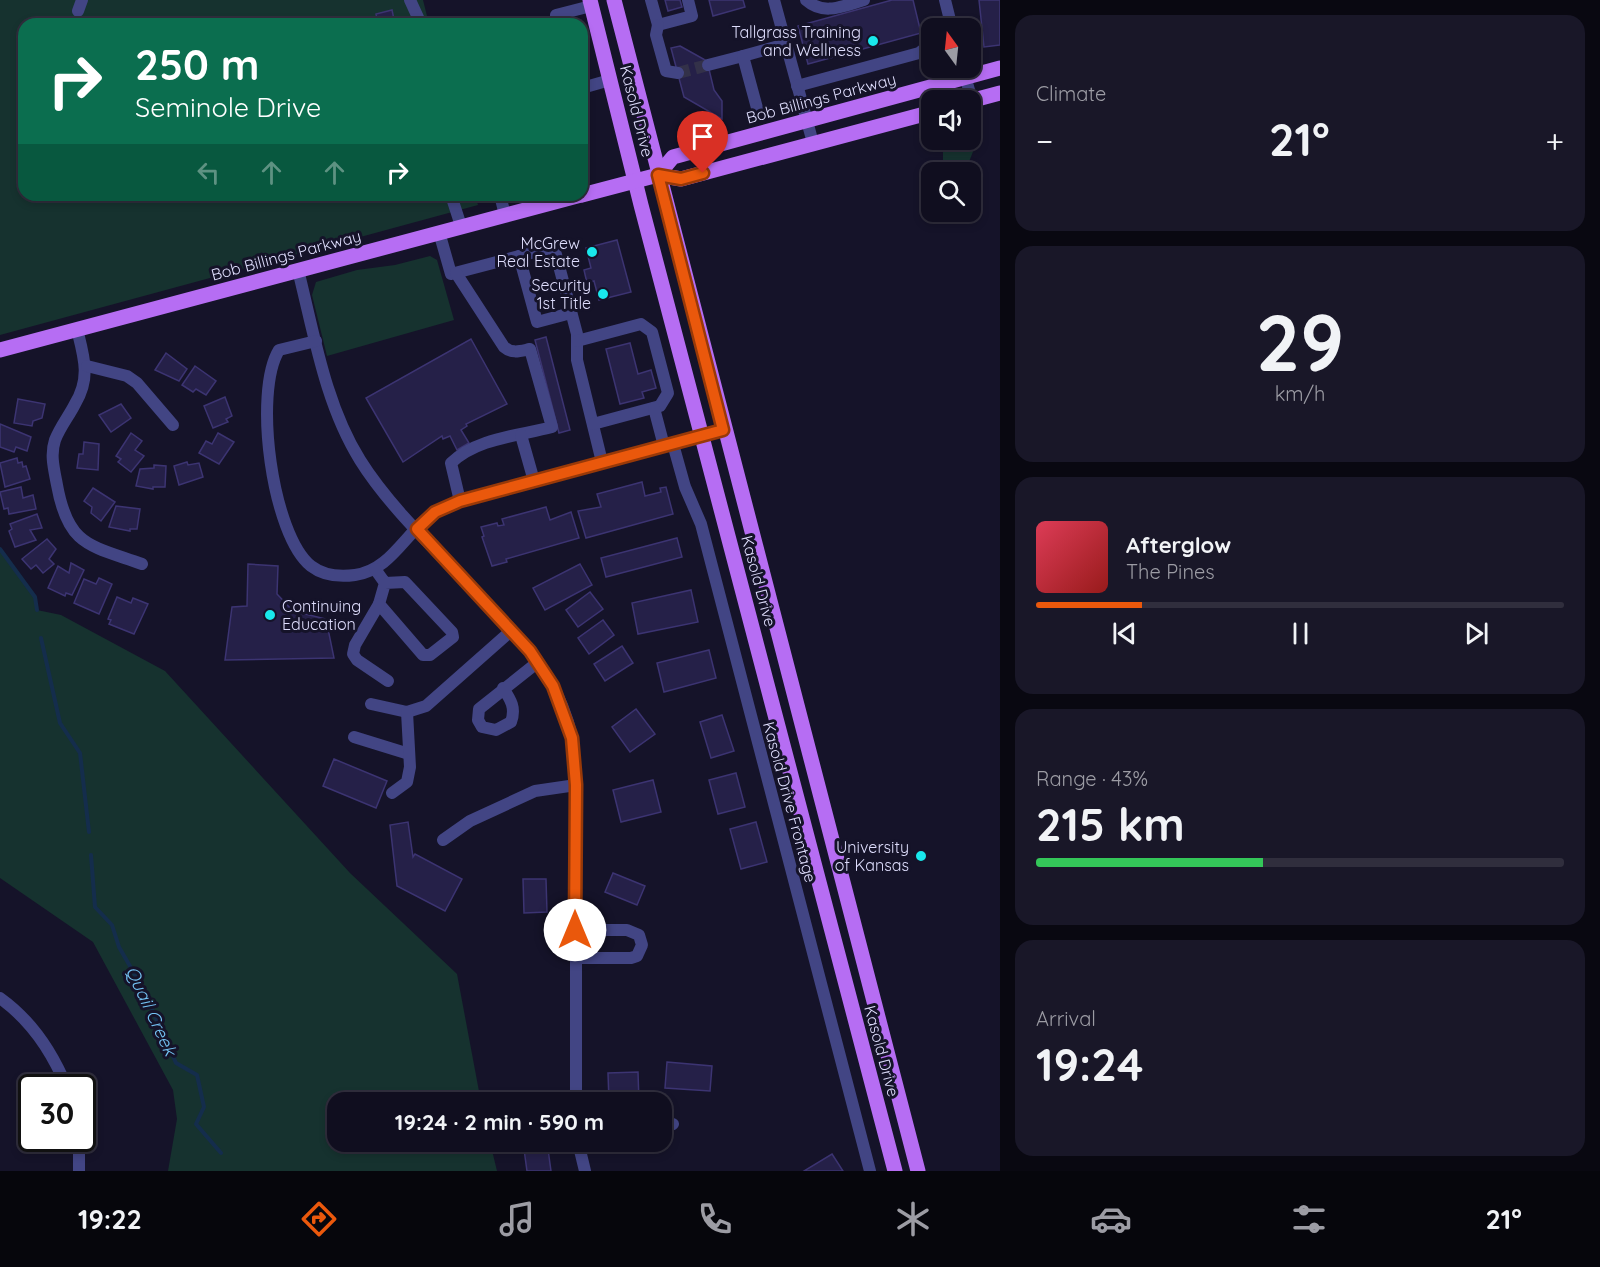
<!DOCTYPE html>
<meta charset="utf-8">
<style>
body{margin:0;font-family:Quicksand,sans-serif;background:#191728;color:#f1f3f6;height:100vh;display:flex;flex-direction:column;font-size:22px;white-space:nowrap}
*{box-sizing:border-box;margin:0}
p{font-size:20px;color:#9c9ca4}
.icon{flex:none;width:33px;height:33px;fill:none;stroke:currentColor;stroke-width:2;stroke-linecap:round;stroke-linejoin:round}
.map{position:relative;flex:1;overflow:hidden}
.drawer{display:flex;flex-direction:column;gap:15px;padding:15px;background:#090811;width:600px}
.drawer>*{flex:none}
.hud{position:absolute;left:18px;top:18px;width:570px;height:183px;border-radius:18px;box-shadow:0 3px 9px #0003,0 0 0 2px #302e3d;background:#0b6e4f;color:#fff;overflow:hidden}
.needle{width:39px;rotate:345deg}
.fabs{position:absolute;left:921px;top:18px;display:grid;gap:12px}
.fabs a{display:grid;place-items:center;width:60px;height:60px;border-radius:12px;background:#100e1f;box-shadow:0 3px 9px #0003,0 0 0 2px #302e3d;font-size:30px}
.speed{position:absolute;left:18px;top:1074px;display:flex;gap:12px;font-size:30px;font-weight:700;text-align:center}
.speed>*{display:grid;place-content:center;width:78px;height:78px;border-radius:50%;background:#100e1f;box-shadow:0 3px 9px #0003,0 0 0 2px #302e3d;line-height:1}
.speed .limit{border:3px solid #111;border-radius:9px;background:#fff;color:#111}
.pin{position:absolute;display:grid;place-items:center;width:51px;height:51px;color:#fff;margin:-62px -26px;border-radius:50% 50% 50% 0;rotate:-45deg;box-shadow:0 0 6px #0007}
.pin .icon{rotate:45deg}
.me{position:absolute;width:66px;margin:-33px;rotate:0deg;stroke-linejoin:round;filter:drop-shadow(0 0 4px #0008)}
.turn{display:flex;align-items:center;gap:21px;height:126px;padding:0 18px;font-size:27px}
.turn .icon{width:78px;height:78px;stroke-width:2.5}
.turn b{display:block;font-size:42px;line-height:51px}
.lanes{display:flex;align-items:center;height:57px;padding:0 18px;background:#0003;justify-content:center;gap:30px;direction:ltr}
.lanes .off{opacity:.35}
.big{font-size:45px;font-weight:700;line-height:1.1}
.drawer .card{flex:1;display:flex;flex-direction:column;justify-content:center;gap:9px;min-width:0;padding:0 21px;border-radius:18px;background:#191728}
.drawer .dial{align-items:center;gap:0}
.dial b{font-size:78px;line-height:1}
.song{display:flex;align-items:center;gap:18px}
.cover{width:72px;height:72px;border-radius:9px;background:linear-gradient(135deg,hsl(350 70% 55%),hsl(0 70% 35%))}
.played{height:6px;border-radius:3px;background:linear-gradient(90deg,#ea580c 20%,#302e3d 20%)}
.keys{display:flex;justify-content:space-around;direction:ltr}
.heat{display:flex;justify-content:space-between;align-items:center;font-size:33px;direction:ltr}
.charge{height:9px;border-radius:4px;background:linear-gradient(90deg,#34c759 43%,#302e3d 0)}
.trip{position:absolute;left:327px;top:1092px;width:345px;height:60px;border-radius:18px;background:#100e1f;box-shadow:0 3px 9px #0003,0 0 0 2px #302e3d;font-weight:700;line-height:60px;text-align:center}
.tabs{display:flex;height:96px;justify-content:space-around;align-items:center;background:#06060c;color:#9c9ca4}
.tabs .icon{width:42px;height:42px}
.tabs .on{color:#ea580c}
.tabs b{font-size:27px;color:#f1f3f6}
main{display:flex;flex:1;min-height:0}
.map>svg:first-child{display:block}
.green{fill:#16322f}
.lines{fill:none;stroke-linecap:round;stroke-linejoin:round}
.stream{stroke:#142d4c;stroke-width:4}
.building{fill:#252048;stroke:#3c3472;stroke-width:1.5}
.minor-tunnel{stroke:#333149;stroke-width:12;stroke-dasharray:12 6;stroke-linecap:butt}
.minor{stroke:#424584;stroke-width:12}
.major{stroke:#b66df3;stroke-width:15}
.route-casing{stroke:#983908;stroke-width:15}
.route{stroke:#ea580c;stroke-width:10}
.poi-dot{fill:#19e8ec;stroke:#151329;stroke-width:2}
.labels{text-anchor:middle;stroke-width:6;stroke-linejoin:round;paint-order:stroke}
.poi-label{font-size:16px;fill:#deddfc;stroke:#151329;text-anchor:end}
.street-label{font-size:16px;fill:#deddfc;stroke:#151329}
.water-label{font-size:18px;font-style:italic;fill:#74c3f4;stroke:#151329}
</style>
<main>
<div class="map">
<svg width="1000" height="1171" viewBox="0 0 1000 1171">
<rect width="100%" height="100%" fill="#151329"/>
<!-- green -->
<g class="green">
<polygon points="0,0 423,0 429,24 24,24 24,195 475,195 478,205 0,335"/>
<polygon points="971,130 976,144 965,172 943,172 943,152 949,140 970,140"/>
<polygon points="430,256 437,260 454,320 327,356 312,295 316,282 357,270 395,265"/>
<polygon points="0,549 35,597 37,610 61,615 165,671 350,873 457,974 481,1102 338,1102 338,1142 490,1142 497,1171 168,1171 177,1119 173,1090 93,942 0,878"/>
</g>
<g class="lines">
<!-- stream -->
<g class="stream">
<polyline points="0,549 35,597 37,610"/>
<polyline points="41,638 60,723 80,753 89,832"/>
<polyline points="91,855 95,907 112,925 119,947 142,987 176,1063 197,1075 204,1107 196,1124 221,1153"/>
</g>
</g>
<!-- building -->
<g class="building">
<polygon points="665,0 680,0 682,7 668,11"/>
<polygon points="709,0 743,0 745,7 713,16"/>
<polygon points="892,0 913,0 921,33 808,64 798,26"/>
<polygon points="979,0 1000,0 1000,45 984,47"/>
<polygon points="392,10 395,24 378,24 376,14"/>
<polygon points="680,46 707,61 714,90 722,101 722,119 684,97 671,48"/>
<polygon points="617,240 631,292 599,300 594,281 587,283 584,270 591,268 586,248"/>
<polygon points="546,337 570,430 559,433 535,340"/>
<polygon points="471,339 507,404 466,424 467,426 461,430 469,443 457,450 450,436 443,439 442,436 403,462 366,398"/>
<polygon points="630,343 638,374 651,370 656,388 642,392 644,398 620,404 606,349"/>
<polygon points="166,353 187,369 179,381 155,370"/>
<polygon points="195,366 216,381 206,395 196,389 193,392 182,385"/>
<polygon points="225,397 232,416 226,419 228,422 213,428 204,406"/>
<polygon points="18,399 45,404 42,418 33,421 32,426 14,423"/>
<polygon points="121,404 131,418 111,432 99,415"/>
<polygon points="0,424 31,437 27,451 16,447 14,452 0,447"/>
<polygon points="131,433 142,441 135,450 144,456 131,472 118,462 121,459 116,456"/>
<polygon points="218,433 234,442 219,464 199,453 206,441 212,444"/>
<polygon points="84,442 99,444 98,470 77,468 79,454 83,454"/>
<polygon points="17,458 18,463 22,462 23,467 26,466 30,479 5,487 0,463"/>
<polygon points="187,462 188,465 199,463 203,477 179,485 174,466"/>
<polygon points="154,465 166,466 165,487 153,487 153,489 136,486 140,469 154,468"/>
<polygon points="642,482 645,496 661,492 660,488 666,487 673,514 586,538 578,511 601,507 597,494"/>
<polygon points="21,487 23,498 33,495 36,509 9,514 8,508 4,509 0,492"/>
<polygon points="93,488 115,502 101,521 91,513 92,507 84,501"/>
<polygon points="116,506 140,509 137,529 130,529 130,531 109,527"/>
<polygon points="546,507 550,520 571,512 579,538 506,559 507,562 492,566 482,537 484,536 481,527 497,523 498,526 504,525 502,519"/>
<polygon points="37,514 42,528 30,530 36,540 15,547 9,531 12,529 10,524"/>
<polygon points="677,538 682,557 606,577 601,558"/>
<polygon points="47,539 56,549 49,559 54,564 43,573 36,565 31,569 22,559"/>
<polygon points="71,563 84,570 72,595 66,593 65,596 48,588 58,566 69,573"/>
<polygon points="248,564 278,566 277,594 293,611 326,619 334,658 225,660 232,607 247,606"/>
<polygon points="580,564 592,585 545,610 533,588"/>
<polygon points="99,578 112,584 99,614 74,603 84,579 96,584"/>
<polygon points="691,590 698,622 638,634 632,603"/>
<polygon points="590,592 603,609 578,627 566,610"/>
<polygon points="117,597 131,603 133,598 148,604 134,634 109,624 111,620 108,619"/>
<polygon points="603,620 614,635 589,654 578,638"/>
<polygon points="622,646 633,663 605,681 594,664"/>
<polygon points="709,650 716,678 664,692 657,663"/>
<polygon points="636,709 655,734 630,752 612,727"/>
<polygon points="722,715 734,751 711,758 700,722"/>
<polygon points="334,759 387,781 376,808 323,786"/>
<polygon points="736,773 745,807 718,814 709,780"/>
<polygon points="653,780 661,812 621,822 613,790"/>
<polygon points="408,822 413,857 415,854 462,879 445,911 397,886 390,825"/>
<polygon points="756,822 767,862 741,869 730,829"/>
<polygon points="613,873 645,886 637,905 605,892"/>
<polygon points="523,879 546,879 547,912 524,913"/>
<polygon points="667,1062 712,1066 710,1091 665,1088"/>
<polygon points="638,1072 639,1102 609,1102 608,1073"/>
<polygon points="523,1142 547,1142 551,1171 527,1171"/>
<polygon points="832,1154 843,1171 804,1171"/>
</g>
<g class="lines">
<!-- minor-tunnel -->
<polyline class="minor-tunnel" points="678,73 708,65"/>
<!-- minor -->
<g class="minor">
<polyline points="410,0 421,24"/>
<polyline points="651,0 658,25 692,16 688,0"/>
<polyline points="774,0 813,143"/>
<path d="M806,0C824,16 843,6 864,0"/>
<polyline points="945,0 952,28"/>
<polyline points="78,11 82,0"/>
<polyline points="556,15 591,6"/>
<polyline points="658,25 656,35 666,71 678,73"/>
<polyline points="708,65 743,56"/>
<polyline points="963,68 972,101"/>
<polyline points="797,86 919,53 932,43"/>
<polyline points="582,88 610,80"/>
<polyline points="757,108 743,56 786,44"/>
<polyline points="451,195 461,226"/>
<polyline points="500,195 505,215"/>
<polyline points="439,232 451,274 554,247 577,334 577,360 602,462"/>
<polyline points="519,256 537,322 571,313"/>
<path d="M298,270C314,333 325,404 360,460C393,513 450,563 493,610C525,643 554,676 568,722C574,743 575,764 576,785V1102"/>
<path d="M456,273L504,347C512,354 520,351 530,349L552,427C518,436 477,438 451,463L460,501"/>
<path d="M77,329C84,357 91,378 75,404C69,416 60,427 55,440C50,455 54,469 57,485C68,546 89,545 142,564"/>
<path d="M316,341L279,350C253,392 272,535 311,566C324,576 340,577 355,575C387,571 402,540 425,520C435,511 447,506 460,501L723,430"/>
<polyline points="577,341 641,324 652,332 668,393 660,406 593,424"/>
<polyline points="87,366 127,376 137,383 173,425"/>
<polyline points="654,408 664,446"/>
<polyline points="521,435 534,481"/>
<polyline points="673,444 685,487 701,524 870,1171"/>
<polyline points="375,569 385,583 405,582 452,632 453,637 430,655 423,655 379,604 385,583"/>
<polyline points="379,604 355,645 353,654 357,660 388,681"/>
<path d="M503,688C511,700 516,708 511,722L496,730L482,727L478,720L479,709L538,662"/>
<polyline points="371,704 407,712 426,706 512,630"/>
<polyline points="354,737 409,754"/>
<polyline points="392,793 407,782 410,767 407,712"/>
<polyline points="443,840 470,821 535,791 576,785"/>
<polyline points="575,930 627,930 639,935 642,945 637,956 631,958 576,958"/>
<path d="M0,998C32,1021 52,1051 67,1088"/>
<polyline points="662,1129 673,1124"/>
<polyline points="578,1142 585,1171"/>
<polyline points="581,1142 610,1144 619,1142"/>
<polyline points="79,1171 79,1138"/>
</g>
<!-- major -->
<g class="major">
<polyline points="590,0 641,205 895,1171"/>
<polyline points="614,0 918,1171"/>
<polyline points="970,101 1000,93"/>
<polyline points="658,175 673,157 1000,68"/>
<polyline points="582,195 658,175 681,179 932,112"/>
<polyline points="0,350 581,195"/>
</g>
</g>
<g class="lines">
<!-- route casing -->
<g class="route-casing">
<polyline id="route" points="575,930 576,785 572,738 553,686 530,651 417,529 435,512 460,501 723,430 658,175 681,179 703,173"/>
</g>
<!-- route -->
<use href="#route" class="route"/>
</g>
<!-- markers -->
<g class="poi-dot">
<circle cx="873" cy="41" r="6"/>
<circle cx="592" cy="252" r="6"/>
<circle cx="603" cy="294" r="6"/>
<circle cx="270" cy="615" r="6"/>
<circle cx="921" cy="856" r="6"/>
</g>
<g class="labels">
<!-- poi labels -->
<g class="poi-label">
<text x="861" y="38">Tallgrass Training<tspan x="861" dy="18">and Wellness</tspan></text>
<text x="580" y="249">McGrew<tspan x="580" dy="18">Real Estate</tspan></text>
<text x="591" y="291">Security<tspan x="591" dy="18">1st Title</tspan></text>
<text x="282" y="612" text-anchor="start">Continuing<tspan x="282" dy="18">Education</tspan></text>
<text x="909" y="853">University<tspan x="909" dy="18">of Kansas</tspan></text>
</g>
<!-- street labels -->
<g class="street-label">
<text transform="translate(821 98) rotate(-15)" y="6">Bob Billings Parkway</text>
<text transform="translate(637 111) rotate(76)" y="6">Kasold Drive</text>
<text transform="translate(286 255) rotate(-15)" y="6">Bob Billings Parkway</text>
<text transform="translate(759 581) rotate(75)" y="6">Kasold Drive</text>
<text transform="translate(790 802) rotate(75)" y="6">Kasold Drive Frontage</text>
<text transform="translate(882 1051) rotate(75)" y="6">Kasold Drive</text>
</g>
<!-- water labels -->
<g class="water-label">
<text transform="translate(151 1011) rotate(65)" y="6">Quail Creek</text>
</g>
</g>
</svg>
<div class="fabs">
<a><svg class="needle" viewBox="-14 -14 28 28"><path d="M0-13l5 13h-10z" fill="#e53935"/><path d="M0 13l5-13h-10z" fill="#9c9ca4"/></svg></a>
<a><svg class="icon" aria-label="sound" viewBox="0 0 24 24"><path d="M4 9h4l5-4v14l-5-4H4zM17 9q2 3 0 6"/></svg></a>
<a><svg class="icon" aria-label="search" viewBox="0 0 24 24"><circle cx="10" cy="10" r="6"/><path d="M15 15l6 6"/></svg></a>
</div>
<div class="speed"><div class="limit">30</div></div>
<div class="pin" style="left:703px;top:173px;background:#d93025"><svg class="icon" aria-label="arrive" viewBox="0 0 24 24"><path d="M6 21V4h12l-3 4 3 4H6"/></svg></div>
<svg class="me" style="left:575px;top:930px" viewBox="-20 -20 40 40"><circle r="19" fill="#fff"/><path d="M0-13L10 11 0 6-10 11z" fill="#ea580c"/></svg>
<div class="trip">19:24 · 2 min · 590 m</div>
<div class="hud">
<div class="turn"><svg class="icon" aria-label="right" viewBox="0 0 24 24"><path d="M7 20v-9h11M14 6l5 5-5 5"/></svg><div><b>250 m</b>Seminole Drive</div></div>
<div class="lanes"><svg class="icon off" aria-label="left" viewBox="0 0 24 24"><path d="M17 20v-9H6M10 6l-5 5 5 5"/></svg><svg class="icon off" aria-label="ahead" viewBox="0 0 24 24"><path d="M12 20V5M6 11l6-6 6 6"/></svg><svg class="icon off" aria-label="ahead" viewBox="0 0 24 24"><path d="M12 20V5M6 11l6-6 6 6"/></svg><svg class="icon" aria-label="right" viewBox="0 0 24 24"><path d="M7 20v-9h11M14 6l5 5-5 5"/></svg></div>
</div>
</div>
<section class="drawer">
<div class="card"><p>Climate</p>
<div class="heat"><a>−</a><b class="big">21°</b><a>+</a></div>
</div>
<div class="card dial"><b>29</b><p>km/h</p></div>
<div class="card">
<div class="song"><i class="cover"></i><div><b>Afterglow</b><p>The Pines</p></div></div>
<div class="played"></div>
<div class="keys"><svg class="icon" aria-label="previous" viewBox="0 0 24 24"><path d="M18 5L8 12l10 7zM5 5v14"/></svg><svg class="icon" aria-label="pause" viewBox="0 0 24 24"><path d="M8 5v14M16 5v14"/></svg><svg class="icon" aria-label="next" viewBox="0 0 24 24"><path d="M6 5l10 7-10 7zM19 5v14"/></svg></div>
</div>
<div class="card"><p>Range · 43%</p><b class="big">215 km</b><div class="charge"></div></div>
<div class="card"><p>Arrival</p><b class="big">19:24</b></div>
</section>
</main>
<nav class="tabs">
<b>19:22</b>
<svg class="icon on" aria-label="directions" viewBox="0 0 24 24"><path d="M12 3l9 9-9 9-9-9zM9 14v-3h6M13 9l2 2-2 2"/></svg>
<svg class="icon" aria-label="music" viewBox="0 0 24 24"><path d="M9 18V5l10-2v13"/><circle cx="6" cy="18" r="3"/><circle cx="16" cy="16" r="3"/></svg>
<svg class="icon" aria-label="phone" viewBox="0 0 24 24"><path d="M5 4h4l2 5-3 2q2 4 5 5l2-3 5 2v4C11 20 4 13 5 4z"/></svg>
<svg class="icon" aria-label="climate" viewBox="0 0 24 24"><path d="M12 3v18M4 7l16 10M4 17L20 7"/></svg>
<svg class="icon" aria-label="car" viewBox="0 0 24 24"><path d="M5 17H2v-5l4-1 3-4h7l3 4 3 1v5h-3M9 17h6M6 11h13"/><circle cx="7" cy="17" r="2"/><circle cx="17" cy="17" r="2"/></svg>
<svg class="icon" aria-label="filters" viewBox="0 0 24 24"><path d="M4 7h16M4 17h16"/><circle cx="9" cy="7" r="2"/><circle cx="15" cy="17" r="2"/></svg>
<b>21°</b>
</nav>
